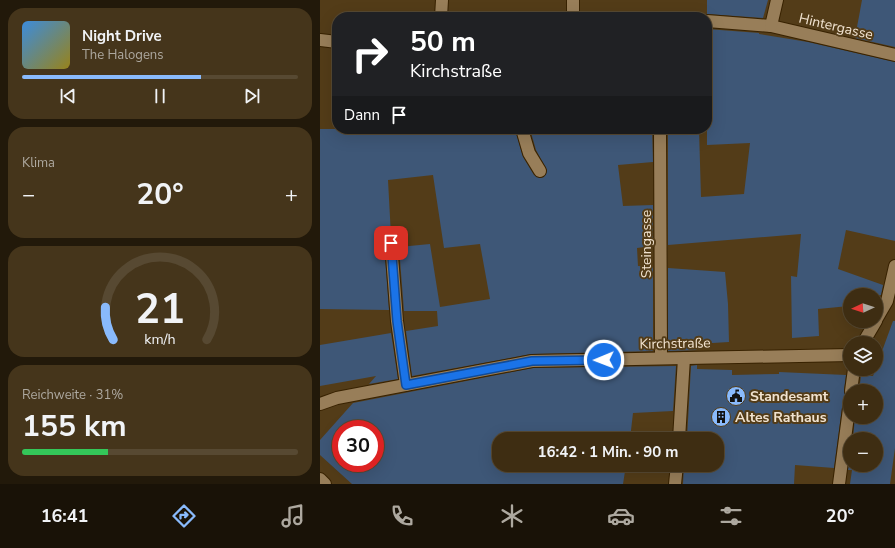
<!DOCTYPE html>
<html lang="de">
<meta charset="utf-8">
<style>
body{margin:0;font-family:"Nunito Sans",sans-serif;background:#45351b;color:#f1f3f6;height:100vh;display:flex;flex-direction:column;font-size:15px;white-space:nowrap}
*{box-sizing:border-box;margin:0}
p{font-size:13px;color:#ada89f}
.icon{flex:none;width:22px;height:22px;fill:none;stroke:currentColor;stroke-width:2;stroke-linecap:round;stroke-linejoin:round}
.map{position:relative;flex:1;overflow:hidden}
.side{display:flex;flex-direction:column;gap:8px;padding:8px;background:#22190a;width:320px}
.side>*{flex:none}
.hud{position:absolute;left:12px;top:12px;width:380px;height:122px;border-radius:16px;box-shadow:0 4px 16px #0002,0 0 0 1px #574932;background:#202124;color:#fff;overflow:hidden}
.needle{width:26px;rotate:266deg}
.controls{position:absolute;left:523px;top:288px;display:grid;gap:8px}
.controls a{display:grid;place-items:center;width:40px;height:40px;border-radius:50%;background:#3e2d12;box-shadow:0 4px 16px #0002,0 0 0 1px #574932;font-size:20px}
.speed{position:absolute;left:12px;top:420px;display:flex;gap:8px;font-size:20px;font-weight:700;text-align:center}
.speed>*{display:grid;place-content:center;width:52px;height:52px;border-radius:50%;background:#3e2d12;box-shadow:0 4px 16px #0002,0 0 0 1px #574932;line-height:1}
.speed .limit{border:6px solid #d22;background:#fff;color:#111}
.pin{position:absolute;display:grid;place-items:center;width:34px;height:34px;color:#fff;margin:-17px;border-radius:8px;box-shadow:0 2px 6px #0006}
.me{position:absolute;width:44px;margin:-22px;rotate:269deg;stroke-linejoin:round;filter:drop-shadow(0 0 3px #0008)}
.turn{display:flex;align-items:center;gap:14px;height:84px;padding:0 12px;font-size:18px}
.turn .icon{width:52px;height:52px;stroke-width:2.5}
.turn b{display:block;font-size:28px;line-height:34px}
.then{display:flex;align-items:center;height:38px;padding:0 12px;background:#0003;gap:8px;font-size:15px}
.big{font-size:30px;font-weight:700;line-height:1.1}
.side .card{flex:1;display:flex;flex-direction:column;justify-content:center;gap:6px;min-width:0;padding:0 14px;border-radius:16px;background:#45351b}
.side .dial{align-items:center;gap:0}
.dial svg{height:104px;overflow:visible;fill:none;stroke:#574932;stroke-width:7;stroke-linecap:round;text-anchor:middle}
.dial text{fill:#f1f3f6;stroke:none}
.song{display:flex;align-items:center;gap:12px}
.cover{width:48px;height:48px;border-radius:6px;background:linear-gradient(135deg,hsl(210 70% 55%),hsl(50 70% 35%))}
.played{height:4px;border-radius:2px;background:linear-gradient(90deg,#89bafc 65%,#574932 65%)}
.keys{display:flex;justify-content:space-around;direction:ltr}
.heat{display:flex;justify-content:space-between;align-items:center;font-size:22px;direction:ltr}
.charge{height:6px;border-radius:3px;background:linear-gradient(90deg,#34c759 31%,#574932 0)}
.trip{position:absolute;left:172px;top:432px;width:232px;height:40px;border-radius:16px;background:#3e2d12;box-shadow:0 4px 16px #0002,0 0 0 1px #574932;font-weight:700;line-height:40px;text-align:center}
.tab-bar{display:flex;height:64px;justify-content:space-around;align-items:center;background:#191207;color:#ada89f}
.tab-bar .icon{width:28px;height:28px}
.tab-bar .selected{color:#89bafc}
.tab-bar b{font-size:18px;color:#f1f3f6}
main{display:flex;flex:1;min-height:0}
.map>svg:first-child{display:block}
.building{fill:#3e5777;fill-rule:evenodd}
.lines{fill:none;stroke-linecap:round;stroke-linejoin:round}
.street-casing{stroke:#382200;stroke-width:14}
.street{stroke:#987e59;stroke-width:12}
.route-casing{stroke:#114b97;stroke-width:10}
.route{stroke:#1a73e8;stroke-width:7}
.labels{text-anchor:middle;stroke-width:4;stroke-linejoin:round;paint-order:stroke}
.street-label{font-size:14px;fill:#f1e3d0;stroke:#533c18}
.poi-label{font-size:14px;font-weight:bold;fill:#f1e3d0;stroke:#533c18;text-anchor:start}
</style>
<main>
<section class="side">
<div class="card">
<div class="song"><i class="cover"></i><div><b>Night Drive</b><p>The Halogens</p></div></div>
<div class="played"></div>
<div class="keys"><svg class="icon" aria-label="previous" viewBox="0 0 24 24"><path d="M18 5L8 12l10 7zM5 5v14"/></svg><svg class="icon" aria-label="pause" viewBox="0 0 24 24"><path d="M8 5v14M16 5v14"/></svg><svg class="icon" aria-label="next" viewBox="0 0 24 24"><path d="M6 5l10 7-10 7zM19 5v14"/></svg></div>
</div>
<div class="card"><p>Klima</p>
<div class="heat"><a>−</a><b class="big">20°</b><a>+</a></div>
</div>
<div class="card dial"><svg viewBox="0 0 100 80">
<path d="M14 69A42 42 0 1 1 86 69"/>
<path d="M14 69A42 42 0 0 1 8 44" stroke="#89bafc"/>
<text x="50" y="56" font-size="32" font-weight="700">21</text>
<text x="50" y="72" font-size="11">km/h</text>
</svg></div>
<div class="card"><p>Reichweite · 31%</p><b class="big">155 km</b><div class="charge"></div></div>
</section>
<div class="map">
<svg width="575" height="484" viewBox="0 0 575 484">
<rect width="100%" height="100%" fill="#533c18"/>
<!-- building -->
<g class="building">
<polygon points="387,0 448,0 443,18 387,14"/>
<polygon points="542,0 575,0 575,47 535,38"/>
<polygon points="387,29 439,33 439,34 488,42 575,62 575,241 526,230 518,269 563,285 561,295 530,295 529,306 498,309 499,336 472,338 471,276 477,277 481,234 348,245 348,129 379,129 381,197 424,194 430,143 387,145"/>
<polygon points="0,129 195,129 203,157 214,175 220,178 224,177 227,170 216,150 210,129 332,129 333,162 298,165 303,206 333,205 333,246 317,248 318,266 333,267 333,351 211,354 92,376 86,331 118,326 117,311 84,311 79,247 110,244 120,307 170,299 160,244 124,248 113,175 68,180 71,236 66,237 64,244 69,310 0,309"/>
<polygon points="348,268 405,272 408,304 409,342 376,344 377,350 348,351"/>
<polygon points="573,321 575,321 575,448 570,484 530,484 532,470 528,470 530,458 530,465 556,465 556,439 533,439 535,417 556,417 556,391 539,391 541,376 553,376"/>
<polygon points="71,333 78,379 49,384 56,376 0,386 0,345"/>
<polygon points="377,365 377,369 412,370 412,375 459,374 459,372 526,375 524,390 525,395 523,400 514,468 475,465 474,484 363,484 364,465 397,465 397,439 367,439 371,366"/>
<path d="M356,366L353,411L313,413L310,439H179V465H306L303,484H32L0,455V440L33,403L213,368ZM21,429H55V463H21Z"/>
</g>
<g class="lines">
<!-- street casing -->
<g class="street-casing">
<g id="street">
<polyline points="121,17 122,0"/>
<polyline points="253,17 253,0"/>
<polyline points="387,21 451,26 575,55"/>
<polyline points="451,26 457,0"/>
<polyline points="0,40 17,42"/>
<polyline points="202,129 209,153 220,171"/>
<polyline points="340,129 341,358"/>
<polyline points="71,243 77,321 86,385"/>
<polyline points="556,320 567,301 575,266"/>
<polyline points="543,343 556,321"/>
<polyline points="531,391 534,369"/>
<polyline points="0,404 17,398 212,361 530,355"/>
<polyline points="359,439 364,358"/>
<polyline points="0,479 5,484"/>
<polyline points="355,484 357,465"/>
<polyline points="519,484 530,401"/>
</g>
</g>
<!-- street -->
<use href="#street" class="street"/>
</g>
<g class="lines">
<!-- route casing -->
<g class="route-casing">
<polyline id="route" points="71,243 77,321 86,385 212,361 284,360"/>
</g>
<!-- route -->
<use href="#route" class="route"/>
</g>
<!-- icons -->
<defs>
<g id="civic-disc" transform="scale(1)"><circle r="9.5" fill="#89bafc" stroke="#533c18"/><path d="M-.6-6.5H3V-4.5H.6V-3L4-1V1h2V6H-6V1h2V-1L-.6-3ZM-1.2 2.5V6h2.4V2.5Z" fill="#111"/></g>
<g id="building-disc" transform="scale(1)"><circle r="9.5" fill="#89bafc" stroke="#533c18"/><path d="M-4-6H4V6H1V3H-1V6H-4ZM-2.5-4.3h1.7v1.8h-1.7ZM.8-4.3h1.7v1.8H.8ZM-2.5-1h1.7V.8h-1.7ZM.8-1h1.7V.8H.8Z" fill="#111"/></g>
</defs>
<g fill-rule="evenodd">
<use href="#civic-disc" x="416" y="396"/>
<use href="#building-disc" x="401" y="417"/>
</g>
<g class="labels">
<!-- street labels -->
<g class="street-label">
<text transform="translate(516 26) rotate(13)" y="5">Hintergasse</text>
<text transform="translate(326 244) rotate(-90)" y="5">Steingasse</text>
<text transform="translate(355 343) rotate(-1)" y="5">Kirchstraße</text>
</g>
<!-- poi labels -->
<g class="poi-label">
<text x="430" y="401">Standesamt</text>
<text x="415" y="422">Altes Rathaus</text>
</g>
</g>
</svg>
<div class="controls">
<a><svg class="needle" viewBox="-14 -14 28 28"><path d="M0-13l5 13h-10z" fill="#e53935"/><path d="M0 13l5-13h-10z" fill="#ada89f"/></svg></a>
<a><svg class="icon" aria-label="layers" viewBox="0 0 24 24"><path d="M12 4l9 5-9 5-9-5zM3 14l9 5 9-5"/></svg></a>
<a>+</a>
<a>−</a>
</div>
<div class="speed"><div class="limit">30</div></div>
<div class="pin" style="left:71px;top:243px;background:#d93025"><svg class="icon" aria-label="arrive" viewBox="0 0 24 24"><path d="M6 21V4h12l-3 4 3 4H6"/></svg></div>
<svg class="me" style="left:284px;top:360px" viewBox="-20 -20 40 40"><circle r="17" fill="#1a73e8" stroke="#fff" stroke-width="3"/><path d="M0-11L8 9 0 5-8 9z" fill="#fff"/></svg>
<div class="trip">16:42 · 1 Min. · 90 m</div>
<div class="hud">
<div class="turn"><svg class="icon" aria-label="right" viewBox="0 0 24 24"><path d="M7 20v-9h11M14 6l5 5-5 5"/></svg><div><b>50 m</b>Kirchstraße</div></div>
<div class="then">Dann<svg class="icon" aria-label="arrive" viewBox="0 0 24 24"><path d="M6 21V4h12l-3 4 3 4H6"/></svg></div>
</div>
</div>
</main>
<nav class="tab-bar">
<b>16:41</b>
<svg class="icon selected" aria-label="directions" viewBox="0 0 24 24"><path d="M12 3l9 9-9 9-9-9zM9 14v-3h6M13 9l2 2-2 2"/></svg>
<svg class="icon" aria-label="music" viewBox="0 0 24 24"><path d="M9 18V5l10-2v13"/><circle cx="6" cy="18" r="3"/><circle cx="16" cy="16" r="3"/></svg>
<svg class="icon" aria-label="phone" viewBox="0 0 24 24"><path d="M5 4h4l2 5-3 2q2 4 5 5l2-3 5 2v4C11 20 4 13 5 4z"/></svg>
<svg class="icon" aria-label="climate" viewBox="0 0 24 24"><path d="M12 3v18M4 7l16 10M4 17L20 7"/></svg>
<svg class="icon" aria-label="car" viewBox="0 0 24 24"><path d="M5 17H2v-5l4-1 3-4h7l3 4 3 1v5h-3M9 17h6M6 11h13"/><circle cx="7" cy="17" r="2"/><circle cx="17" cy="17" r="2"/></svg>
<svg class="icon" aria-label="filters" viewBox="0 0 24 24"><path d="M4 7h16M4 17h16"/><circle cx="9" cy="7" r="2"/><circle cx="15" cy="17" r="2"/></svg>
<b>20°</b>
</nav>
